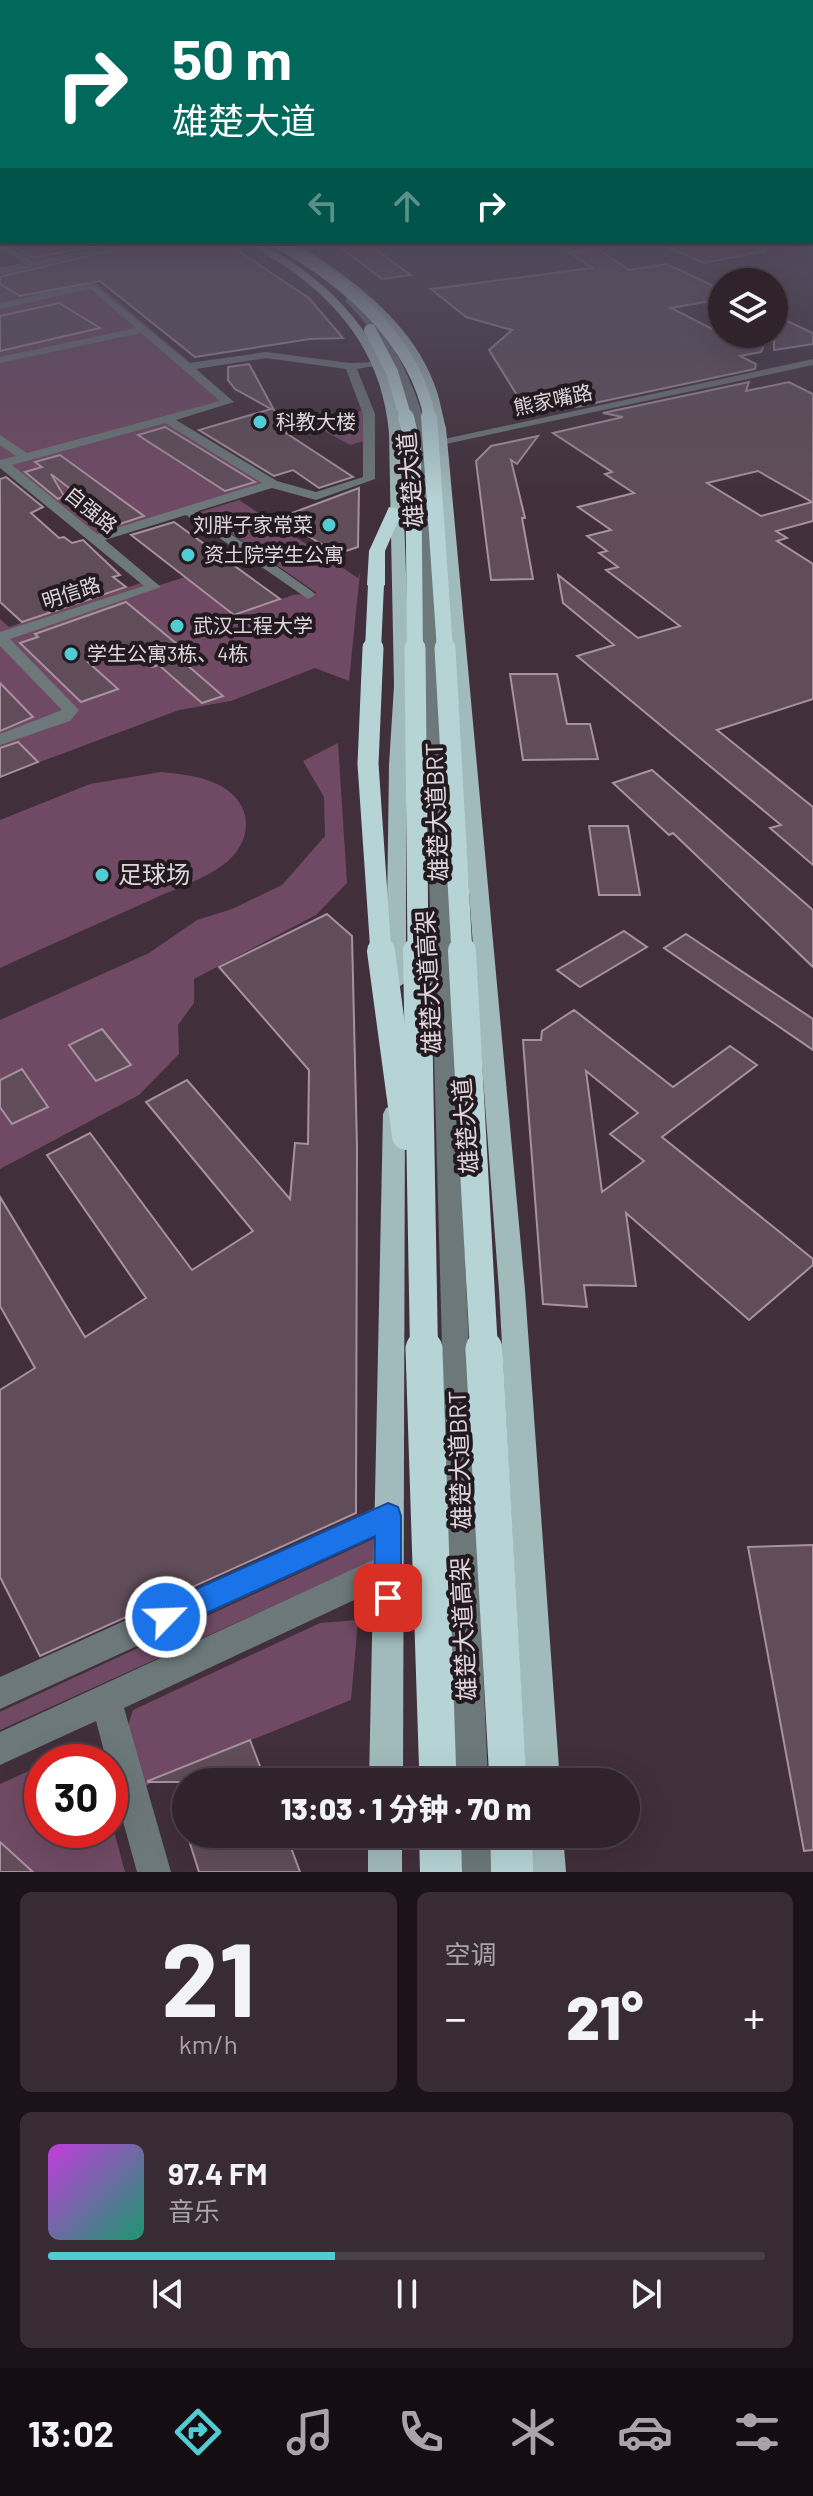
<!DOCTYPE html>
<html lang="zh">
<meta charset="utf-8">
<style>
body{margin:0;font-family:Barlow,"Noto Sans SC",sans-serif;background:#392b34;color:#f1f3f6;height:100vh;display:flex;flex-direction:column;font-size:30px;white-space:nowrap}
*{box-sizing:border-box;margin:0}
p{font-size:26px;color:#a8a4a9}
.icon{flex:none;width:44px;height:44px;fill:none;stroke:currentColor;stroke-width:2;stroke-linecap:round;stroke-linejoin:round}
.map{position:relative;height:1872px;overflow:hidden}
.sheet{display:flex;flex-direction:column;gap:20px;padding:20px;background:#1b1318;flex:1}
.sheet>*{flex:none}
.hud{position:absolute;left:0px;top:0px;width:814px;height:244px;box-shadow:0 8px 32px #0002,0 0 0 2px #4c4048;background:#00695c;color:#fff;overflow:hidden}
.fabs{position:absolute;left:708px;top:268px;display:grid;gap:16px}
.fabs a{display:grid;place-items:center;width:80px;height:80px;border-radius:50%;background:#31232c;box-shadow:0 8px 32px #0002,0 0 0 2px #4c4048;font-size:40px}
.speed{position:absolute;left:24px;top:1744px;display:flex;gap:16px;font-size:40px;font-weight:700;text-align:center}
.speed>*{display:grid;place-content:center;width:104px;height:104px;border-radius:50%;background:#31232c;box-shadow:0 8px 32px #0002,0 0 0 2px #4c4048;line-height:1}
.speed .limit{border:12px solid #d22;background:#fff;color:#111}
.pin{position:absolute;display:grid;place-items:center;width:68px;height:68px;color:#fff;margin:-34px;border-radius:16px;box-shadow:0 4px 12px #0006}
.me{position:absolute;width:88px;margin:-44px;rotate:66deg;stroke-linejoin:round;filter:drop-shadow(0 0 6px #0008)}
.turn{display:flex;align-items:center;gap:28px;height:168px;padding:0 40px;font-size:36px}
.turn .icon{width:104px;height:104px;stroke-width:2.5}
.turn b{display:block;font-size:56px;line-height:68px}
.lanes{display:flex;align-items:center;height:76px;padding:0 40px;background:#0003;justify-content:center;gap:40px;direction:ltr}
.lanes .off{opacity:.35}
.big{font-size:60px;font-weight:800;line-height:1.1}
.sheet .tile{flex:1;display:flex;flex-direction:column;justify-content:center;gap:12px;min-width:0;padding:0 28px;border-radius:12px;background:#392b34}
.sheet .dial{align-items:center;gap:0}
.dial b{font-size:104px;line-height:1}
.song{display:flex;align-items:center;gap:24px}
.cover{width:96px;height:96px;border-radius:12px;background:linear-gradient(135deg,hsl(290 70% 55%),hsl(160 70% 35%))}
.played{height:8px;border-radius:4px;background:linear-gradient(90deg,#51ccd2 40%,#4c4048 40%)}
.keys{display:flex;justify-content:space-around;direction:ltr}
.heat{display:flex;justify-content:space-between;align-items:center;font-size:44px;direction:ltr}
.sheet .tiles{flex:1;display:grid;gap:20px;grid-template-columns:1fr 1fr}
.tile:last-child{grid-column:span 2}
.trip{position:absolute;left:172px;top:1768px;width:468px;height:80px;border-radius:40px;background:#31232c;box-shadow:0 8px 32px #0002,0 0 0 2px #4c4048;font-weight:800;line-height:80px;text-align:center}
.tab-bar{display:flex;height:128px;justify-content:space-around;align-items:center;background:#140e12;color:#a8a4a9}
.tab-bar .icon{width:56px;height:56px}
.tab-bar .current{color:#51ccd2}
.tab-bar b{font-size:36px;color:#f1f3f6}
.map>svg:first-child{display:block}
.green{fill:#704a64}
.building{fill:#604d59;stroke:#a7919f;stroke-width:2;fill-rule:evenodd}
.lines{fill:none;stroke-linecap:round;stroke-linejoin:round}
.minor{fill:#6c7879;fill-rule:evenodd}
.major{fill:#a1babb;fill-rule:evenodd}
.highway{fill:#b6d4d6;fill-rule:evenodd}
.highway-bridge-far4{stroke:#b6d4d6;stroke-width:12}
.highway-bridge-far3{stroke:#b6d4d6;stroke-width:16}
.highway-bridge-far2{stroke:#b6d4d6;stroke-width:21}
.highway-bridge-far1{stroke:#b6d4d6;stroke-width:28}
.highway-bridge{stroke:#b6d4d6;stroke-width:37}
.route{fill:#1a73e8;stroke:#114b97;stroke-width:2}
.poi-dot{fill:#51ccd2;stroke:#221a1f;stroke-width:3}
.labels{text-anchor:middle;stroke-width:8;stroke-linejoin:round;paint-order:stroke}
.far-street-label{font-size:20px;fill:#e1d5dc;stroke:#221a1f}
.far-poi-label{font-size:20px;fill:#e1d5dc;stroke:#221a1f;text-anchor:start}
.street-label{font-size:24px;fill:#e1d5dc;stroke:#221a1f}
.poi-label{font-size:24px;fill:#e1d5dc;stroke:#221a1f;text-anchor:start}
</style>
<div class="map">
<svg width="813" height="1872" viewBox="0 0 813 1872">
<rect width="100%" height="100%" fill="#412f3b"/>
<!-- green -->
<g class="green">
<polygon points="66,258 190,362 186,366 228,402 168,418 272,484 95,539 0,464 0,273"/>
<polygon points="363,410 364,441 350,445 315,426"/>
<polygon points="239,500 358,578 360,572 349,681 315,668 231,701 179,710 0,777 0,619 9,627 147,581 154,587 185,577 234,615 293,595 317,593 200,512"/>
<polygon points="338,743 347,883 316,915 194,979 194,1003 178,1025 179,1054 139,1095 0,1169 0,1020 149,953 197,920 232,909 282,885 325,836 324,797 303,761"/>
<path d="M161,772C189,775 227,778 242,807C251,826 244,847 228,861C207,879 176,888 151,900C101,922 50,945 0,968V820L90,784Z"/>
<polygon points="397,1528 396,1550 0,1730 0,1712"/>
<polygon points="358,1620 351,1700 169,1773 142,1788 125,1735 133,1710 320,1623"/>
<polygon points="42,1765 42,1830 110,1830 110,1816 125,1872 0,1872 0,1784"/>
</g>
<!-- building -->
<g class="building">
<polygon points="7,242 111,242 34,258"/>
<polygon points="146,242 230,242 231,246 309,298 343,338 310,339 195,357 100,281 20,296 0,284 0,277"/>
<polygon points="333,242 365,242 411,275 382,279"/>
<polygon points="655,242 764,242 765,251 704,263"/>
<polygon points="598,249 629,270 667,264 722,290 722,299 671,308 722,334 769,334 761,352 740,356 756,364 755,369 576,407 517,395 489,350 512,330 466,317 431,289 592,268 569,252"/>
<polygon points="59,303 100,328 0,351 0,316"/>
<polygon points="774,315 813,333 813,344 774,350"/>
<polygon points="249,364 274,410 303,429 286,433 353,477 319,488 293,470 274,476 199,430 271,409 235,389 228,380 228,367"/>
<path d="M749,382L746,391L789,382L813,394V521L776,531L787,538L777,541L813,564V699L717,730L813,807V865L770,828L781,825L577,656L614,645L563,603L558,575L638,638L680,626L606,570L618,567L599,553L607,551L587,536L611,530L578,507L634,493L605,474L612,472L553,433L623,417L603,413ZM758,471L812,502L761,516L707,483Z"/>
<polygon points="165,427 180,436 255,482 225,491 138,435"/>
<polygon points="538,436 517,464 511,460 525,518 522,518 533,579 491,580 476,461 491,446"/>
<polygon points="60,455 144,516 117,525 51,474 64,496 58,499 25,472 42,467 35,462"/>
<polygon points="6,477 43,507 31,513 59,538 64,537 72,543 83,540 120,575 113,577 126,587 22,622 0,602 0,479"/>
<polygon points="359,488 358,547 337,554 294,527 306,523 292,513"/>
<polygon points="174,522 280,599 234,615 131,535"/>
<polygon points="126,602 189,654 179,658 223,696 202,703 159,665 152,667 129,647 88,662 118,689 81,702 20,643 38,637 35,634"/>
<polygon points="510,674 557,674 567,724 590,724 598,759 523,760"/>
<polygon points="0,683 33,717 0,731"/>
<polygon points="18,742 38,762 0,777 0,748"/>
<polygon points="652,770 813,910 813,967 673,833 669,835 613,783"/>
<polygon points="589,826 628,826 640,895 599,895"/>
<polygon points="327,914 352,936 357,1147 356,1513 40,1656 0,1577 0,1390 35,1368 0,1306 0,1197 85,1337 146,1298 47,1155 90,1133 192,1270 253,1231 146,1102 187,1080 290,1199 295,1143 308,1144 309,1070 219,967"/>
<polygon points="624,931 647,947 580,987 557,970"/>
<polygon points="686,934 813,1019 813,1050 664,948"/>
<path d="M574,1010L673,1087L730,1046L757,1065L662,1137L813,1259V1265L749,1320L626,1213L636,1286L584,1285L587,1307L543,1304L523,1040H541L542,1031ZM586,1071L638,1113L610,1134L644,1161L602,1192Z"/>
<polygon points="102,1029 131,1065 96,1081 69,1045"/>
<polygon points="22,1069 48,1107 12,1124 0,1107 0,1080"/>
<polygon points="813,1545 813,1850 804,1851 748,1547"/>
<polygon points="250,1740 266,1782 148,1782 148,1781"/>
<polygon points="187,1834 286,1834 300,1872 199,1872"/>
<polygon points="0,1842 33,1872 0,1872"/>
</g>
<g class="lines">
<!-- minor -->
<g class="minor">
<polygon points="0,241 33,261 126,242 143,242 0,274 0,268 24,263 0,248"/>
<path d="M92,283L189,363L266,352L350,363L374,362V366L357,369L375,414V479L316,500L272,488L198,511L313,592L315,595L308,599L186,515L105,540L161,587L10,639L79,710L70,721L0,745V734L62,710L0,646V632L144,586L0,468V460L16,456L0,445V435L27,453L220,401L141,333L0,363V357L136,328L90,289L0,309V303ZM266,358L346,369L363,414V477L316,492L277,481L176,420L234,402L196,369ZM165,423L262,483L97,534L12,465Z"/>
<path d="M346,298H354C394,337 414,383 429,436L488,1782H454L417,436C403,384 385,340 346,302Z"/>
<polygon points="813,359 813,365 441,445 435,441"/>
<polygon points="388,1502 398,1506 403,1516 398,1526 0,1709 0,1677"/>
<polygon points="388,1553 399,1557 403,1568 399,1579 124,1708 171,1872 137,1872 110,1774 110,1762 107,1762 96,1721 0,1765 0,1732"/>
<polygon points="456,1834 490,1834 491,1872 457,1872"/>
</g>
<!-- major -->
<g class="major">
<path d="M248,242C264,242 278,253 292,262C353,303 394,360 401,433L410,686L406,765V982L396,989L386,982L389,765L394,686L389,433C383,362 347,310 289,269C276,260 260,252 248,242Z"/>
<path d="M298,248H304C357,283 413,324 435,386C440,399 442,414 446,428L525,1290L560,1782H526L499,1290L434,428C431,414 429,399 424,385C403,325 349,286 298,252Z"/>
<polygon points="394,1105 402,1108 405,1114 403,1782 369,1782 383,1114 386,1108"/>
<rect x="368" y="1834" width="34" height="38"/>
<polygon points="529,1834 563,1834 566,1872 532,1872"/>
</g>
<!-- highway -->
<g class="highway">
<polygon points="389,507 403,510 385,551 385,585 376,590 367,585 369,551"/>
<polygon points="419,1834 461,1834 462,1872 420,1872"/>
<polygon points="490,1834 532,1834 533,1872 491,1872"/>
</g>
<!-- highway-bridge-far4 -->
<g class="highway-bridge-far4">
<path d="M277,242C344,279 415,339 430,419"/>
<polyline points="370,330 392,372 406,419"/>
</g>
<!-- highway-bridge-far3 -->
<g class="highway-bridge-far3">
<polyline points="406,417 413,448 415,650"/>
<polyline points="429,417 445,650"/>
<polyline points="373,650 376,585"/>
</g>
<!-- highway-bridge-far2 -->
<g class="highway-bridge-far2">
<polyline points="373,648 368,764 381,953"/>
<polyline points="415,648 418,953"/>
<polyline points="445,648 462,953"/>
</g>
<!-- highway-bridge-far1 -->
<g class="highway-bridge-far1">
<polyline points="381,951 406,1136"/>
<polyline points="417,951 424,1351"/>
<polyline points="462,951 484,1351"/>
</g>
<!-- highway-bridge -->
<g class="highway-bridge">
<polyline points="424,1349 438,1782"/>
<polyline points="484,1349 508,1782"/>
</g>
</g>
<!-- sky -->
<linearGradient id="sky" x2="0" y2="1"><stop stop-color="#241a20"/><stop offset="0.48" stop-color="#544d60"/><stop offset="1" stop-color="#544d60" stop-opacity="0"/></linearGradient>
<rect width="813" height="504" fill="url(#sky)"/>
<!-- route -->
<polygon class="route" points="388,1503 398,1507 401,1516 401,1598 397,1608 388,1612 378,1608 374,1598 375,1536 176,1627 166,1631 156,1627 152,1617 156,1607"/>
<!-- markers -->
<g class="poi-dot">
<circle cx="260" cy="422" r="8"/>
<circle cx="329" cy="525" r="8"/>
<circle cx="188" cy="555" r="8"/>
<circle cx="177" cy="626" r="8"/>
<circle cx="71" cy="654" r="8"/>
<circle cx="102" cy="875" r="8"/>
</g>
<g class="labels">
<!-- far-street labels -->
<g class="far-street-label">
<text transform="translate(553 400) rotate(-12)" y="7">熊家嘴路</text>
<text transform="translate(91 510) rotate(39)" y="7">自强路</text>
<text transform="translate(71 593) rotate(-18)" y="7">明信路</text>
</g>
<!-- far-poi labels -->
<g class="far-poi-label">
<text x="276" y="429">科教大楼</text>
<text x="313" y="532" text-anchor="end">刘胖子家常菜</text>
<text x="204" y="562">资土院学生公寓</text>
<text x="193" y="633">武汉工程大学</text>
<text x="87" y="661">学生公寓3栋、4栋</text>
</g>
<!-- street labels -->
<g class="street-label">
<text transform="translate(411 480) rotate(-95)" y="8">雄楚大道</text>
<text transform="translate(437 812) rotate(-92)" y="8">雄楚大道BRT</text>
<text transform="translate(429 982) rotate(-93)" y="8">雄楚大道高架</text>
<text transform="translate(466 1126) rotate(-95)" y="8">雄楚大道</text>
<text transform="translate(460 1460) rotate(-92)" y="8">雄楚大道BRT</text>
<text transform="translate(464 1629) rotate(-93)" y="8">雄楚大道高架</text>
</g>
<!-- poi labels -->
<g class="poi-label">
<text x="118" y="883">足球场</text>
</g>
</g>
</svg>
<div class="fabs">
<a><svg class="icon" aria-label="layers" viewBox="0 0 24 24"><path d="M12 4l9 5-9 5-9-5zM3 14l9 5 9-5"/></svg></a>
</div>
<div class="speed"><div class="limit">30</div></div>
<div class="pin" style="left:388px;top:1598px;background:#d93025"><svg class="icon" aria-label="arrive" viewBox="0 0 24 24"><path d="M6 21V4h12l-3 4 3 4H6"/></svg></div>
<svg class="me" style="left:166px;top:1617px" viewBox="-20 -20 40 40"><circle r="17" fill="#1a73e8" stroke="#fff" stroke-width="3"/><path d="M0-11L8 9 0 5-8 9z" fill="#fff"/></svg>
<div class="trip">13:03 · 1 分钟 · 70 m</div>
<div class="hud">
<div class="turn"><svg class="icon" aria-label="right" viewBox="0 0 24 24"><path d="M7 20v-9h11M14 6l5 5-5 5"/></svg><div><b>50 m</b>雄楚大道</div></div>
<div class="lanes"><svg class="icon off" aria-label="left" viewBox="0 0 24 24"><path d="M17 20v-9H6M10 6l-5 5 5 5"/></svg><svg class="icon off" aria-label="ahead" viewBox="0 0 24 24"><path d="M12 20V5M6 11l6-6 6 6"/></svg><svg class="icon" aria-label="right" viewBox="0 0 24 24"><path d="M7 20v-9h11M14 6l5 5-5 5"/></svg></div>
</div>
</div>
<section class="sheet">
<div class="tiles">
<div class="tile dial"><b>21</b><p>km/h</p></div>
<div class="tile"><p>空调</p>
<div class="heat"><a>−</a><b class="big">21°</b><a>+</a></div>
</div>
<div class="tile">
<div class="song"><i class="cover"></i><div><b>97.4 FM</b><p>音乐</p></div></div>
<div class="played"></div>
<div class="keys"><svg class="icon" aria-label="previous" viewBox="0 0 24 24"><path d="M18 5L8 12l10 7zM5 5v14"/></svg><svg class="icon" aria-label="pause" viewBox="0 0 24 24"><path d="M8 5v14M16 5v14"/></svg><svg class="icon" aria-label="next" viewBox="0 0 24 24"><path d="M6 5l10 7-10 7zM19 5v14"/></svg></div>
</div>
</div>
</section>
<nav class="tab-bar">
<b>13:02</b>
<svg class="icon current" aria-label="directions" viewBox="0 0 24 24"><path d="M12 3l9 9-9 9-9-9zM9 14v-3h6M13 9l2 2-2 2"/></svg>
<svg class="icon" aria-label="music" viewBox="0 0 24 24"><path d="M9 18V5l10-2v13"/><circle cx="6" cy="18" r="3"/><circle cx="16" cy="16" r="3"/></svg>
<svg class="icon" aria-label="phone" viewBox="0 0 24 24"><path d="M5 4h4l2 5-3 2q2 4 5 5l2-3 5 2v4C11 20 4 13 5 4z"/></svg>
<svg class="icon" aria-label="climate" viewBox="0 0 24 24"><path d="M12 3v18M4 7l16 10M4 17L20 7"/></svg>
<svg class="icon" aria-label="car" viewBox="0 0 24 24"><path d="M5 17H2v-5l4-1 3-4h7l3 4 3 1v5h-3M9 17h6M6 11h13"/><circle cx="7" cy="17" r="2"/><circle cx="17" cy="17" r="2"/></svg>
<svg class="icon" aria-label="filters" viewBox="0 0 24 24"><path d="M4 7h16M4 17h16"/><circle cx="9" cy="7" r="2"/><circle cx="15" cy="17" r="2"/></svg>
</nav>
